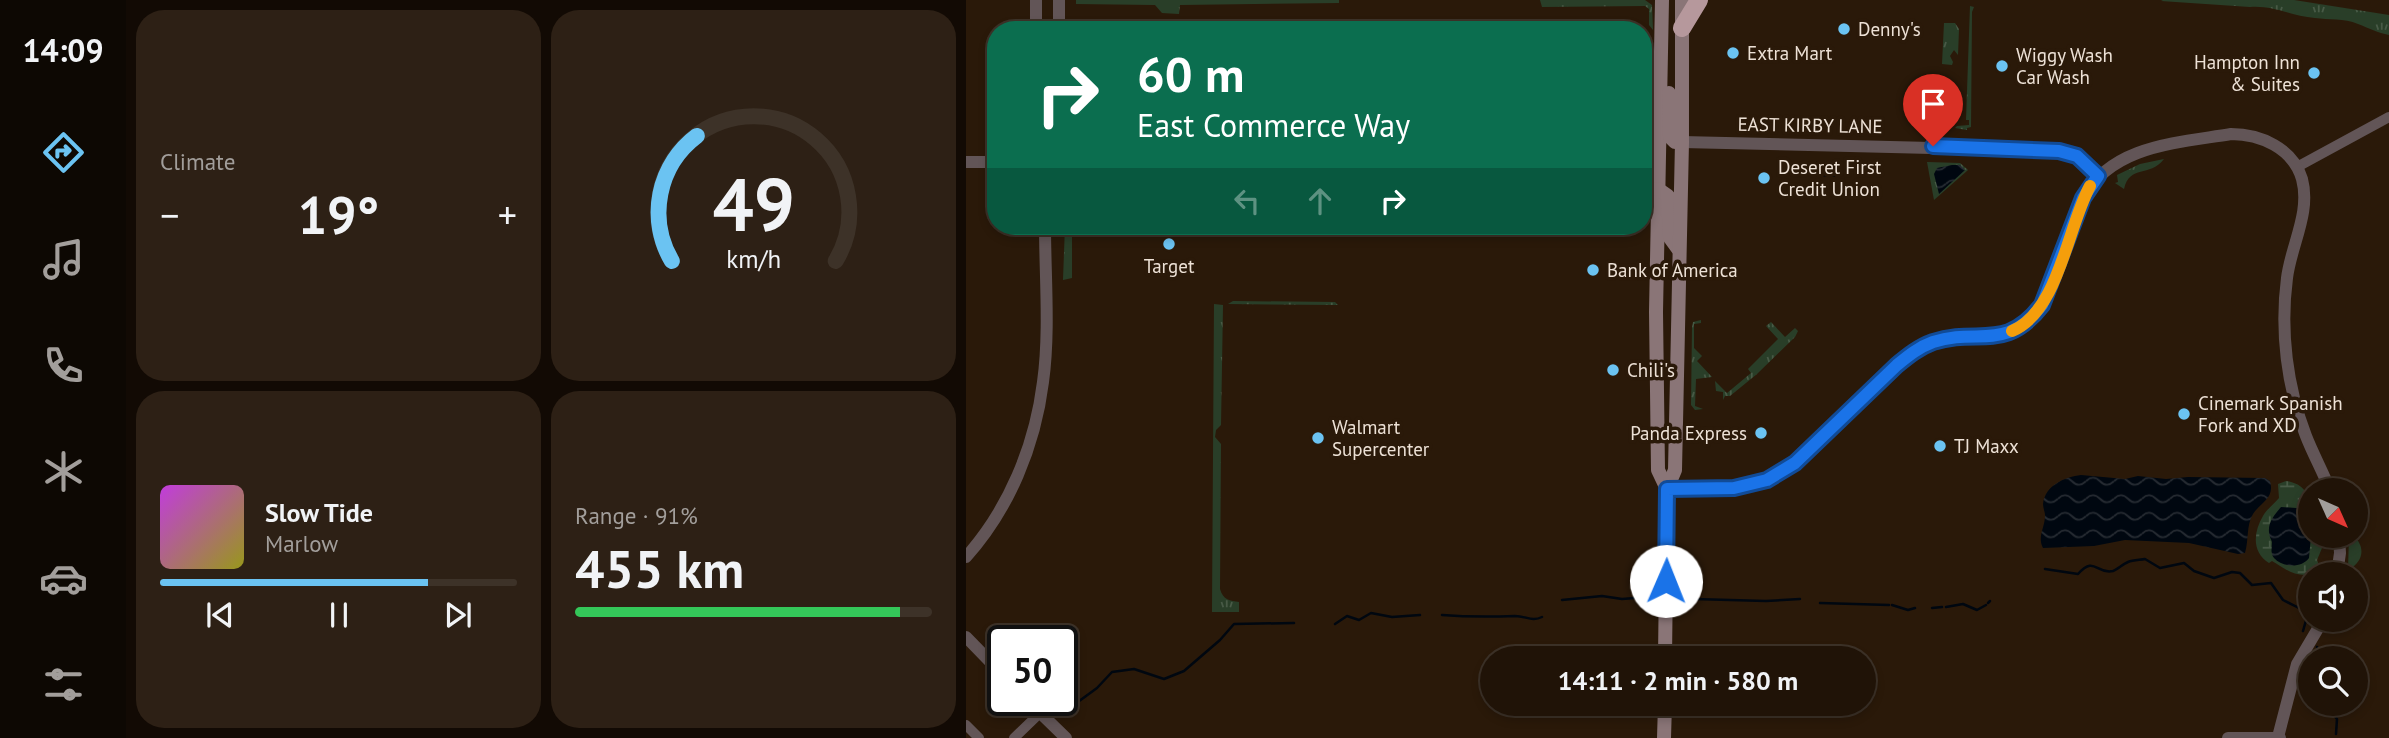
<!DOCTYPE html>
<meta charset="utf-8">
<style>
body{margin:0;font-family:"PT Sans",sans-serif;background:#2d2015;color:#f1f3f6;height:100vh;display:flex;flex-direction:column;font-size:26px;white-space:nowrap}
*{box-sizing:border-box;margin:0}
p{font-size:23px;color:#a29e9b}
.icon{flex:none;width:38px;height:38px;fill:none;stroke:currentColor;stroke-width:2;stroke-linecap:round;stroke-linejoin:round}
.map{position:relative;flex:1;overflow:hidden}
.sheet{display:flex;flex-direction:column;gap:10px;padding:10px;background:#120a04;width:840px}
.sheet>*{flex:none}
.hud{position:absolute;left:21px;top:21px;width:665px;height:214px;border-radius:28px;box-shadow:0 4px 10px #0003,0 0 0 2px #3d3228;background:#0b6e4f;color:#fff;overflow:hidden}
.needle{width:46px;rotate:135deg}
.controls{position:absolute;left:1332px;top:478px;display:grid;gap:14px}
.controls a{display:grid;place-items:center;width:70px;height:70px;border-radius:50%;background:#201307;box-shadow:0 4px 10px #0003,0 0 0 2px #3d3228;font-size:35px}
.speed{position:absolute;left:21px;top:625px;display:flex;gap:14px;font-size:35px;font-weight:700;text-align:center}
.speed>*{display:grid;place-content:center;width:91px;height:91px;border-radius:50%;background:#201307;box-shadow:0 4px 10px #0003,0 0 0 2px #3d3228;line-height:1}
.speed .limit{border:4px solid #111;border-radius:10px;background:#fff;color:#111}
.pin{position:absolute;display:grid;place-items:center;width:60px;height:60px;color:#fff;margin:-72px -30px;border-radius:50% 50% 50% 0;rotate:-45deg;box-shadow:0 0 7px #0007}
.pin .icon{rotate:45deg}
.me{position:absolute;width:77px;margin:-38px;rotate:1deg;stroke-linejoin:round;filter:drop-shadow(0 0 5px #0008)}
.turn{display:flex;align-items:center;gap:24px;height:147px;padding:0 35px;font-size:32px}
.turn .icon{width:91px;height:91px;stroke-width:2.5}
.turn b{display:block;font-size:49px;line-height:60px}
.lanes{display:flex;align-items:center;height:66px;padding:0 35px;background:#0003;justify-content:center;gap:35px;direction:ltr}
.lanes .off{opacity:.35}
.big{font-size:52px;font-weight:600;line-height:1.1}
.sheet .tile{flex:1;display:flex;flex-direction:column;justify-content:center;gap:10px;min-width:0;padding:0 24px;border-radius:28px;background:#2d2015}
.sheet .dial{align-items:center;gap:0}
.dial svg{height:182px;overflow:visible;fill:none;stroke:#3d3228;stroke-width:7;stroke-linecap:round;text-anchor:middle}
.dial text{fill:#f1f3f6;stroke:none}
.song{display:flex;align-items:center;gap:21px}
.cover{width:84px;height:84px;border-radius:10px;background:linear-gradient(135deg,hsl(290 70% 55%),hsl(60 70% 35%))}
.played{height:7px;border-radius:4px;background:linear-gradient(90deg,#6bc3f2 75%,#3d3228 75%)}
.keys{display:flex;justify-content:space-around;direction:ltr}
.heat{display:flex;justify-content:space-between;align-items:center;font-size:38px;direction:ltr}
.charge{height:10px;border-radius:5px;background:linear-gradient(90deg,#34c759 91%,#3d3228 0)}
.sheet .tiles{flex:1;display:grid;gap:10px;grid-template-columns:repeat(2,1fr)}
.trip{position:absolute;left:514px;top:646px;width:396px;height:70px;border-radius:35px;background:#201307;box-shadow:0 4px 10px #0003,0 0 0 2px #3d3228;font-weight:600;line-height:70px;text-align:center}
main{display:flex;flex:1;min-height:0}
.dock{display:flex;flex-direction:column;width:126px;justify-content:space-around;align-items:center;background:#0d0803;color:#a29e9b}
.dock .icon{width:49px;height:49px}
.dock .on{color:#6bc3f2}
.dock b{font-size:32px;color:#f1f3f6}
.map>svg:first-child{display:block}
.grass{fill:url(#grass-tufts)}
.wetland{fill:url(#wetland-marsh)}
.water{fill:url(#water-waves)}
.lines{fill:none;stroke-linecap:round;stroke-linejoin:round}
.stream{stroke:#000710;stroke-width:2.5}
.minor{stroke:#625557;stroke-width:10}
.tertiary{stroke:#625557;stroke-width:12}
.secondary{stroke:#8a7577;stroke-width:14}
.trunk{stroke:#b6989c;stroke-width:18}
.route-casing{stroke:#114b97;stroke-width:18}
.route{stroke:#1a73e8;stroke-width:12}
.slow{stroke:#f59e0b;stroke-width:12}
.poi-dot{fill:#6bc3f2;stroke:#2a1909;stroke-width:2.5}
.labels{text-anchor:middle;stroke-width:7;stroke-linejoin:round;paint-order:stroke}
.poi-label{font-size:19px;fill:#ede1d6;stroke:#2a1909;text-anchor:start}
.street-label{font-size:19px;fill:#ede1d6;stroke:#2a1909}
</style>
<main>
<nav class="dock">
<b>14:09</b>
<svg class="icon on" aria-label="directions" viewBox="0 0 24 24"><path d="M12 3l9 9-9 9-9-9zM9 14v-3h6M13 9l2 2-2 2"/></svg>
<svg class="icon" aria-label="music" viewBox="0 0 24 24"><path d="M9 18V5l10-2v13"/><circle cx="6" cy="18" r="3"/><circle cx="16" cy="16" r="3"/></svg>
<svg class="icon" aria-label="phone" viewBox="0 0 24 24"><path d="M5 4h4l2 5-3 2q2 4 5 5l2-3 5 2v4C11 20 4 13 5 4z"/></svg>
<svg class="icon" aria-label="climate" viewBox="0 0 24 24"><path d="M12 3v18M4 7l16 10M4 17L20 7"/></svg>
<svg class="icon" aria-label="car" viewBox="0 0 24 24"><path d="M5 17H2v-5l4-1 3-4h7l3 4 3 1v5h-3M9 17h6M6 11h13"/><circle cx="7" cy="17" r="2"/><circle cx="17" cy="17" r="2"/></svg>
<svg class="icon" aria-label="filters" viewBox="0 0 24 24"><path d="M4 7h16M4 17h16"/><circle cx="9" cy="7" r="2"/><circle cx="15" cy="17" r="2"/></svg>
</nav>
<section class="sheet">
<div class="tiles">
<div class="tile"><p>Climate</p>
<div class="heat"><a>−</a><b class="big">19°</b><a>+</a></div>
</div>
<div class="tile dial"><svg viewBox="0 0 100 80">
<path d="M14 69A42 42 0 1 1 86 69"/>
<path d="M14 69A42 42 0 0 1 25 14" stroke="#6bc3f2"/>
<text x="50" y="56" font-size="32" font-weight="700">49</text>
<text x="50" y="72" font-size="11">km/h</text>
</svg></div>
<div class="tile">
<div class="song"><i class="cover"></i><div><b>Slow Tide</b><p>Marlow</p></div></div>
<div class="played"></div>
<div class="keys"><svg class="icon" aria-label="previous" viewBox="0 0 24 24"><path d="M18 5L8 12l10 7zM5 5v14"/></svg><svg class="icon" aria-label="pause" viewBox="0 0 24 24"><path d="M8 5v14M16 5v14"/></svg><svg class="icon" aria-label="next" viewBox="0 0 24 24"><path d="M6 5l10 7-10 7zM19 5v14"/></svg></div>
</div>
<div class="tile"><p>Range · 91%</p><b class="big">455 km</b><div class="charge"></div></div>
</div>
</section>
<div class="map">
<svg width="1423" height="738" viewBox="0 0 1423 738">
<defs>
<pattern id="grass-tufts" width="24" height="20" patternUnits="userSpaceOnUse" patternTransform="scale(1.75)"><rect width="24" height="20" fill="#293e28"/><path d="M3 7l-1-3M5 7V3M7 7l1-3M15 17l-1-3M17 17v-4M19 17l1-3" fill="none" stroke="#485a46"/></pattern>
<pattern id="wetland-marsh" width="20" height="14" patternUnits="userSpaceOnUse" patternTransform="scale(1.75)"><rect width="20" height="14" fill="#293e28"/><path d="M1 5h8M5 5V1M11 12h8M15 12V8" fill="none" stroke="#485a46"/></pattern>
<pattern id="water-waves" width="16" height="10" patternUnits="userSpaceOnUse" patternTransform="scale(1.75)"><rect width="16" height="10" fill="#000710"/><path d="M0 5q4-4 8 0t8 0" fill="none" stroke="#262b32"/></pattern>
</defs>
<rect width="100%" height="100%" fill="#2a1909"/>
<!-- grass -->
<g class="grass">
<polygon points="110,0 373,0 373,3 214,5 213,14 196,13 189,5 110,4"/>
<polygon points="574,0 679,0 686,5 687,30 683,25 683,9 679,6 576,7"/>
<path d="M1197,0H1328L1423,15V35C1412,33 1403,28 1392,24C1378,18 1363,20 1349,18C1326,16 1307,5 1284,7L1195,1Z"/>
<polygon points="1004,6 1008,7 1006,12 1005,127 1001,128 1001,130 989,128 991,126 1003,125 1003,120 1000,120"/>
<polygon points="978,23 989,23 993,29 992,55 988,50 984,56 987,62 986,65 976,64"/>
<path d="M1198,159C1183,178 1164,164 1158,189L1149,183L1152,182L1151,175L1174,164Z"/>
<polygon points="961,162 994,163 1002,170 968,200"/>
<polygon points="99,226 106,226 106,278 97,280"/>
<polygon points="267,301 369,302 372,305 262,304"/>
<path d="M248,304L257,305L255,425L250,430L249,437L255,444L254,589C257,600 264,601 273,602V612H246Z"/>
<polygon points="735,320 735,323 728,324 728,348 736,356 731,361 746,377 730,379 729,406 737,409 729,410 725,405 726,327 727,322"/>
<polygon points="805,322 819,337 829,328 832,331 829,337 791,374 764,396 759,396 757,400 757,392 750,391 749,381 761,393 785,373 782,369 812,339 800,326"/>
<path d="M1383,536H1388C1400,548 1397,562 1382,570Z"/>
</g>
<!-- wetland -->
<path class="wetland" d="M1320,481C1350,485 1344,513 1344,536H1356V548L1351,560L1353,565L1341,575C1327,576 1316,567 1306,561L1303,563C1286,552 1287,533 1297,516C1301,509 1308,504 1313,498L1312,484Z"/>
<!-- water -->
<g class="water">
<polygon points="850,161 869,162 871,163 871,177 846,176 842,172 841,165 844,162"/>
<polygon points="986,165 994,165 999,170 973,194 968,174 971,168"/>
<path d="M1115,475L1159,479L1172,476L1200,479L1222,477L1299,478L1304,481C1309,498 1295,502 1287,514C1280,526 1283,540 1279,553L1272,554L1223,543L1159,540L1128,546L1077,548C1071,536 1079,528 1079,515C1079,512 1077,508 1077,504C1079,485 1099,477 1115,475Z"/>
<path d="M1315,507L1344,509L1345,536L1343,558C1336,568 1317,568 1308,558C1304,553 1306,548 1306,542C1305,539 1303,536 1303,532C1302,522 1309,514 1315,507Z"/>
</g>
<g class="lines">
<!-- stream -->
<g class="stream">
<path d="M1079,569L1112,574C1129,555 1130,575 1147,571C1152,569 1157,564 1162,562C1167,560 1174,560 1179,559L1194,568L1218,563L1228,571L1248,578L1266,572L1274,573L1286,585L1305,583L1317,600L1333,608L1341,617L1337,631"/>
<polyline points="728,599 800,601 834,599"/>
<polyline points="596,600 636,596 656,599 669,598"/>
<polyline points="854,603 923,605"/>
<polyline points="1022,603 1024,601"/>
<polyline points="926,605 942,610 949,608"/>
<polyline points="980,607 997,604 1011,610 1020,605"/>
<polyline points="966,608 976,607"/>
<path d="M476,615C501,617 524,617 549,616C560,616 566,622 576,617"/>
<polyline points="369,624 381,616 393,620 405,613 426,617 454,615"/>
<polyline points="1347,658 1353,653 1351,647"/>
<polyline points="1344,664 1344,672"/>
<polyline points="1358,704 1371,719 1370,734"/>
<polyline points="105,707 131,688 146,672 168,669 198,679 218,671 254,640 268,624 328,623"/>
</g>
<!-- minor -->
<g class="minor">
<polyline points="1331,167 1423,117"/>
<polyline points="0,725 13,738"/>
<polyline points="48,738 74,713"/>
</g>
<!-- tertiary -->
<g class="tertiary">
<polyline points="93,0 93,30"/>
<polyline points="70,30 70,0"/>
<polyline points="716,142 1092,151 1111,156 1132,176"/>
<polyline points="0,162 30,162"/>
<path d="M701,489C728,488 759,492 787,485C832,473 895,399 931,365C942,356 953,347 968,342C1012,327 1041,352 1076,305L1117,198C1146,145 1211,143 1265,134C1294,134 1327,148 1336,179C1345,213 1325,245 1321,278C1314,331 1321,387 1340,436C1347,454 1357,472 1364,490"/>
<path d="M0,557C43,509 69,446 77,382C84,332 79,276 79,226"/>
<polyline points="1371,574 1374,553 1373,536"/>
<polyline points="0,637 37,675"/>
<polyline points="61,700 100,738"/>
<polyline points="1312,737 1331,664 1357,620"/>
<polyline points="1262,738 1314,738"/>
</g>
<!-- secondary -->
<g class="secondary">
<polyline points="696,0 690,312 692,470 701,489 699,658"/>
<polyline points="703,93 704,137 709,142 716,142"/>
<polyline points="692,189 702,196 704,238 712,249"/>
<polyline points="701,489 709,470 716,142 716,0"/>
<polyline points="698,738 699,704"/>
</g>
<!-- trunk -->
<polyline class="trunk" points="716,28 733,0"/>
</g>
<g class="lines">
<!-- route casing -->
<g class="route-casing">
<path id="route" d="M700,581L701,489L768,488L801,480L829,463L931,365C942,356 953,347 967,342C1013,327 1039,353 1076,305L1117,198L1132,176L1111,156L1093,151L967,146"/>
</g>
<!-- route -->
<use href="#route" class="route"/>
<!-- slow -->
<path class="slow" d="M1046,331C1093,311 1101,228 1124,186"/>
</g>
<!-- markers -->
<g class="poi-dot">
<circle cx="878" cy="29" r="7"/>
<circle cx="767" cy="53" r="7"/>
<circle cx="1036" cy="66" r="7"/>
<circle cx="1348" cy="73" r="7"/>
<circle cx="798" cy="178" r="7"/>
<circle cx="203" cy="244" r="7"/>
<circle cx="627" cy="270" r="7"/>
<circle cx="647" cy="370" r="7"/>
<circle cx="1218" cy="414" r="7"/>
<circle cx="795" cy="433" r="7"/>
<circle cx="352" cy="438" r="7"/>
<circle cx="974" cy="446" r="7"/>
</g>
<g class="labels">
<!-- poi labels -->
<g class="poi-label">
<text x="892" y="36">Denny's</text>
<text x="781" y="60">Extra Mart</text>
<text x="1050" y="62">Wiggy Wash<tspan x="1050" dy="22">Car Wash</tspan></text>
<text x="1334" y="69" text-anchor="end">Hampton Inn<tspan x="1334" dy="22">&amp; Suites</tspan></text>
<text x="812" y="174">Deseret First<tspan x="812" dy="22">Credit Union</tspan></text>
<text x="203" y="273" text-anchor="middle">Target</text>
<text x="641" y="277">Bank of America</text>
<text x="661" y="377">Chili's</text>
<text x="1232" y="410">Cinemark Spanish<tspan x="1232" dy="22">Fork and XD</tspan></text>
<text x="366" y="434">Walmart<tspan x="366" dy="22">Supercenter</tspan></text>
<text x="781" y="440" text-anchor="end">Panda Express</text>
<text x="988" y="453">TJ Maxx</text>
</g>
<!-- street labels -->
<g class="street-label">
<text transform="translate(844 125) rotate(1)" y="7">EAST KIRBY LANE</text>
</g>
</g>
</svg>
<div class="controls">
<a><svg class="needle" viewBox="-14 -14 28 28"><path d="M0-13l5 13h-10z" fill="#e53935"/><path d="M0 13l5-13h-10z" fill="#a29e9b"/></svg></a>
<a><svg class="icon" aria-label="sound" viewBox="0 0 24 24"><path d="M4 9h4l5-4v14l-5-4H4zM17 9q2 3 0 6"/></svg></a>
<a><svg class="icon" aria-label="search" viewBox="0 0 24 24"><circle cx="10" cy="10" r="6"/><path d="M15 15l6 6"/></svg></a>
</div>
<div class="speed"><div class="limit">50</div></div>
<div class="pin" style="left:967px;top:146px;background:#d93025"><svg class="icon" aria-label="arrive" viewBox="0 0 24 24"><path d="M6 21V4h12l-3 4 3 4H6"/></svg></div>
<svg class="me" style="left:700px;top:581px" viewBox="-20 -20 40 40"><circle r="19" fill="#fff"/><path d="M0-13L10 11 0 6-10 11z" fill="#1a73e8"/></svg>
<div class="trip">14:11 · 2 min · 580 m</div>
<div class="hud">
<div class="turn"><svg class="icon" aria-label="right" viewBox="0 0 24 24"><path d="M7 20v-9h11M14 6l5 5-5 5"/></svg><div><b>60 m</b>East Commerce Way</div></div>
<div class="lanes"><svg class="icon off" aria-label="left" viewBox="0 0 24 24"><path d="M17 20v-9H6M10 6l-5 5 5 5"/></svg><svg class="icon off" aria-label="ahead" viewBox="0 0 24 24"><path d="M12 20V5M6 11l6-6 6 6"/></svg><svg class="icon" aria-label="right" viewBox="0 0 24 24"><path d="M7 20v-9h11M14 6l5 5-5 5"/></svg></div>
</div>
</div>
</main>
